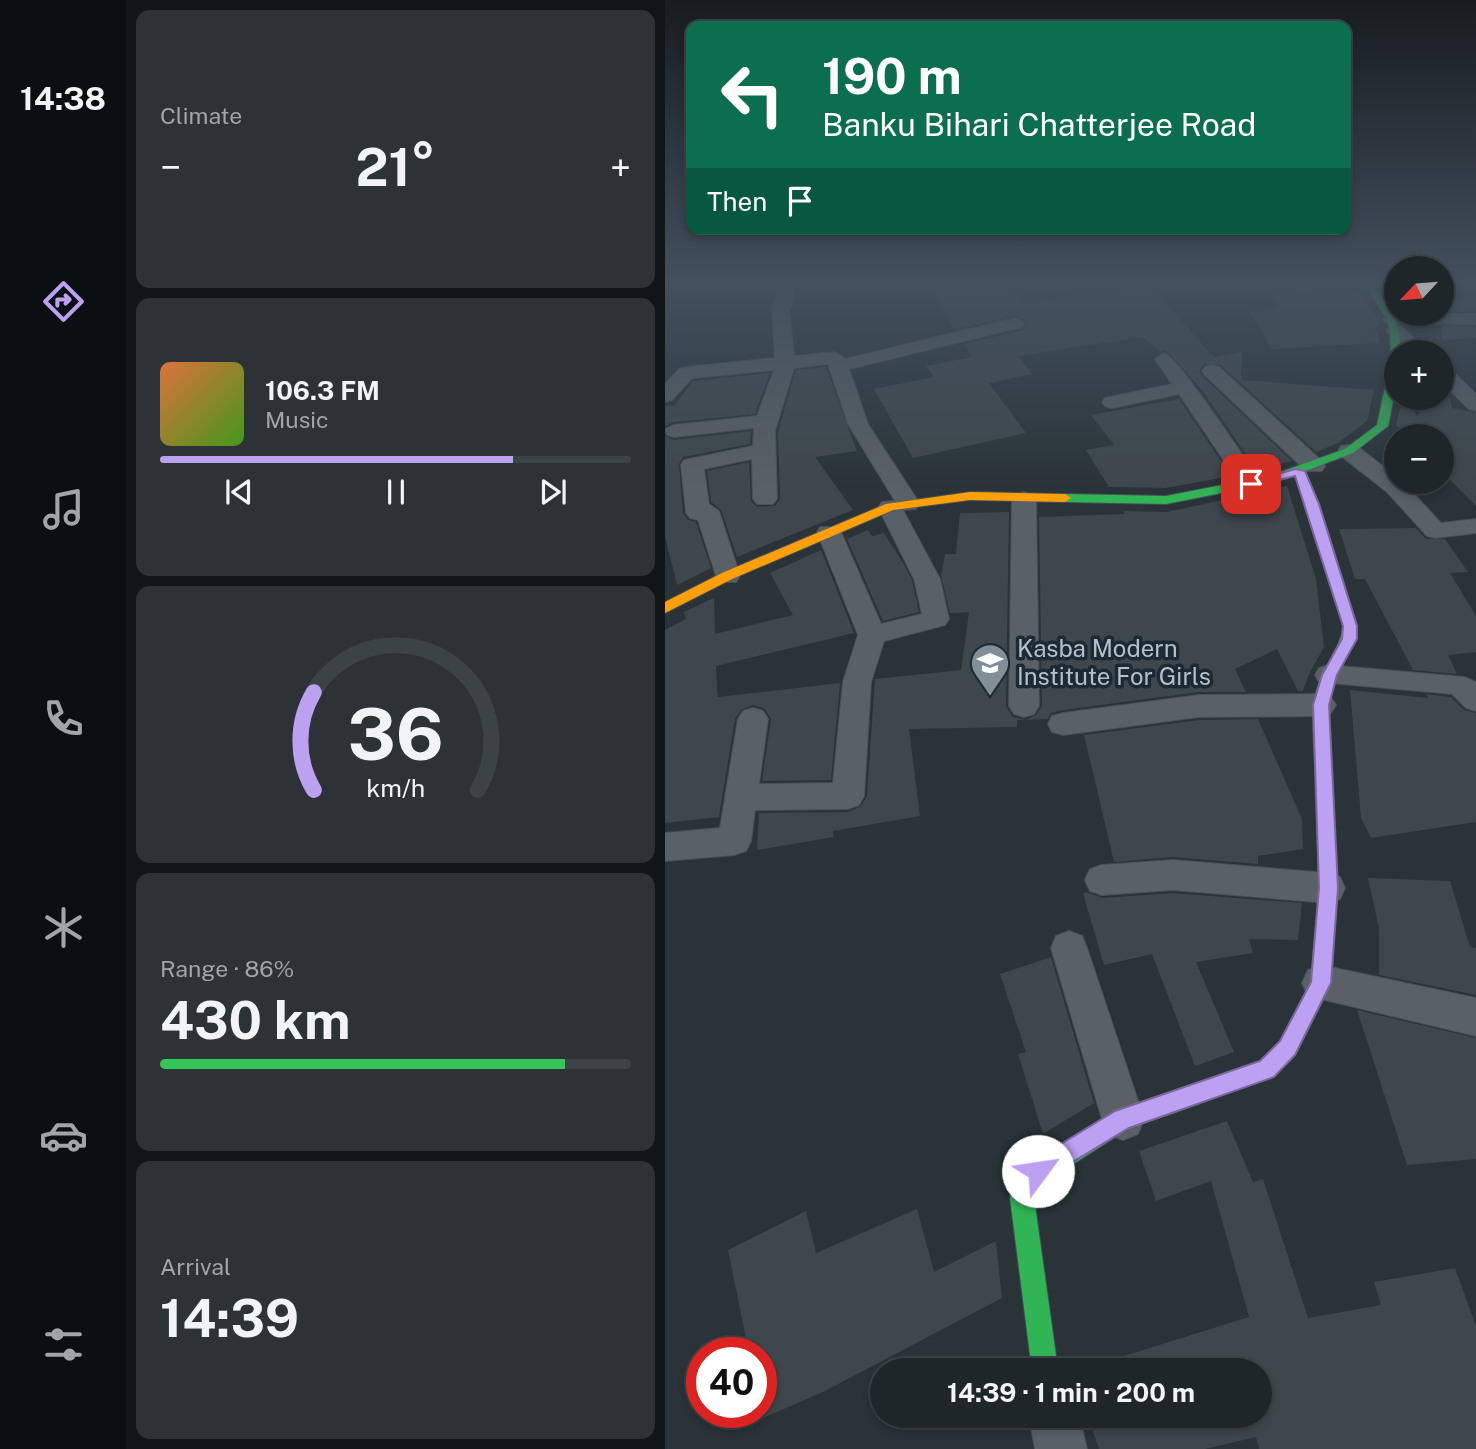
<!DOCTYPE html>
<meta charset="utf-8">
<style>
body{margin:0;font-family:"Public Sans",sans-serif;background:#2c3236;color:#f1f3f6;height:100vh;display:flex;flex-direction:column;font-size:26px;white-space:nowrap}
*{box-sizing:border-box;margin:0}
p{font-size:23px;color:#a1a5a8}
.icon{flex:none;width:38px;height:38px;fill:none;stroke:currentColor;stroke-width:2;stroke-linecap:round;stroke-linejoin:round}
.map{position:relative;flex:1;overflow:hidden}
.side{display:flex;flex-direction:column;gap:10px;padding:10px;background:#111517;width:539px}
.side>*{flex:none}
.banner{position:absolute;left:21px;top:21px;width:665px;height:214px;border-radius:14px;box-shadow:0 4px 10px #0003,0 0 0 2px #3c4347;background:#0b6e4f;color:#fff;overflow:hidden}
.needle{width:46px;rotate:244deg}
.tools{position:absolute;left:719px;top:256px;display:grid;gap:14px}
.tools a{display:grid;place-items:center;width:70px;height:70px;border-radius:50%;background:#1f262a;box-shadow:0 4px 10px #0003,0 0 0 2px #3c4347;font-size:35px}
.speed{position:absolute;left:21px;top:1337px;display:flex;gap:14px;font-size:35px;font-weight:700;text-align:center}
.speed>*{display:grid;place-content:center;width:91px;height:91px;border-radius:50%;background:#1f262a;box-shadow:0 4px 10px #0003,0 0 0 2px #3c4347;line-height:1}
.speed .limit{border:10px solid #d22;background:#fff;color:#111}
.pin{position:absolute;display:grid;place-items:center;width:60px;height:60px;color:#fff;margin:-30px;border-radius:14px;box-shadow:0 4px 10px #0006}
.me{position:absolute;width:77px;margin:-38px;rotate:59deg;stroke-linejoin:round;filter:drop-shadow(0 0 5px #0008)}
.turn{display:flex;align-items:center;gap:24px;height:147px;padding:0 21px;font-size:32px}
.turn .icon{width:91px;height:91px;stroke-width:2.5}
.turn b{display:block;font-size:49px;line-height:60px}
.then{display:flex;align-items:center;height:66px;padding:0 21px;background:#0003;gap:14px;font-size:26px}
.big{font-size:52px;font-weight:700;line-height:1.1}
.side .card{flex:1;display:flex;flex-direction:column;justify-content:center;gap:10px;min-width:0;padding:0 24px;border-radius:14px;background:#2c3236}
.side .dial{align-items:center;gap:0}
.dial svg{height:182px;overflow:visible;fill:none;stroke:#3c4347;stroke-width:7;stroke-linecap:round;text-anchor:middle}
.dial text{fill:#f1f3f6;stroke:none}
.song{display:flex;align-items:center;gap:21px}
.cover{width:84px;height:84px;border-radius:10px;background:linear-gradient(135deg,hsl(20 70% 55%),hsl(100 70% 35%))}
.played{height:7px;border-radius:4px;background:linear-gradient(90deg,#bca0f2 75%,#3c4347 75%)}
.keys{display:flex;justify-content:space-around;direction:ltr}
.heat{display:flex;justify-content:space-between;align-items:center;font-size:38px;direction:ltr}
.charge{height:10px;border-radius:5px;background:linear-gradient(90deg,#34c759 86%,#3c4347 0)}
.trip{position:absolute;left:205px;top:1358px;width:402px;height:70px;border-radius:35px;background:#1f262a;box-shadow:0 4px 10px #0003,0 0 0 2px #3c4347;font-weight:700;line-height:70px;text-align:center}
main{display:flex;flex:1;min-height:0}
.tab-bar{display:flex;flex-direction:column;width:126px;justify-content:space-around;align-items:center;background:#0c0f11;color:#a1a5a8}
.tab-bar .icon{width:49px;height:49px}
.tab-bar .on{color:#bca0f2}
.tab-bar b{font-size:32px;color:#f1f3f6}
.map>svg:first-child{display:block}
.building{fill:#3e474c}
.lines{fill:none;stroke-linecap:round;stroke-linejoin:round}
.street-casing{stroke:#474f55;stroke-width:2}
.fast-casing{stroke:#474f55;stroke-width:2}
.slow-casing{stroke:#474f55;stroke-width:2}
.jam-casing{stroke:#474f55;stroke-width:2}
.street{fill:#596166;fill-rule:evenodd}
.fast{fill:#30b455;fill-rule:evenodd}
.slow{fill:#ff9f0a;fill-rule:evenodd}
.jam{fill:#e5322d;fill-rule:evenodd}
.route{fill:#bca0f2;stroke:#7a689d;stroke-width:2}
.labels{text-anchor:middle;stroke-width:7;stroke-linejoin:round;paint-order:stroke}
.poi-label{font-size:24px;fill:#b3c0c9;stroke:#1c2a33;text-anchor:start}
</style>
<main>
<nav class="tab-bar">
<b>14:38</b>
<svg class="icon on" aria-label="directions" viewBox="0 0 24 24"><path d="M12 3l9 9-9 9-9-9zM9 14v-3h6M13 9l2 2-2 2"/></svg>
<svg class="icon" aria-label="music" viewBox="0 0 24 24"><path d="M9 18V5l10-2v13"/><circle cx="6" cy="18" r="3"/><circle cx="16" cy="16" r="3"/></svg>
<svg class="icon" aria-label="phone" viewBox="0 0 24 24"><path d="M5 4h4l2 5-3 2q2 4 5 5l2-3 5 2v4C11 20 4 13 5 4z"/></svg>
<svg class="icon" aria-label="climate" viewBox="0 0 24 24"><path d="M12 3v18M4 7l16 10M4 17L20 7"/></svg>
<svg class="icon" aria-label="car" viewBox="0 0 24 24"><path d="M5 17H2v-5l4-1 3-4h7l3 4 3 1v5h-3M9 17h6M6 11h13"/><circle cx="7" cy="17" r="2"/><circle cx="17" cy="17" r="2"/></svg>
<svg class="icon" aria-label="filters" viewBox="0 0 24 24"><path d="M4 7h16M4 17h16"/><circle cx="9" cy="7" r="2"/><circle cx="15" cy="17" r="2"/></svg>
</nav>
<section class="side">
<div class="card"><p>Climate</p>
<div class="heat"><a>−</a><b class="big">21°</b><a>+</a></div>
</div>
<div class="card">
<div class="song"><i class="cover"></i><div><b>106.3 FM</b><p>Music</p></div></div>
<div class="played"></div>
<div class="keys"><svg class="icon" aria-label="previous" viewBox="0 0 24 24"><path d="M18 5L8 12l10 7zM5 5v14"/></svg><svg class="icon" aria-label="pause" viewBox="0 0 24 24"><path d="M8 5v14M16 5v14"/></svg><svg class="icon" aria-label="next" viewBox="0 0 24 24"><path d="M6 5l10 7-10 7zM19 5v14"/></svg></div>
</div>
<div class="card dial"><svg viewBox="0 0 100 80">
<path d="M14 69A42 42 0 1 1 86 69"/>
<path d="M14 69A42 42 0 0 1 14 26" stroke="#bca0f2"/>
<text x="50" y="56" font-size="32" font-weight="700">36</text>
<text x="50" y="72" font-size="11">km/h</text>
</svg></div>
<div class="card"><p>Range · 86%</p><b class="big">430 km</b><div class="charge"></div></div>
<div class="card"><p>Arrival</p><b class="big">14:39</b></div>
</section>
<div class="map">
<svg width="811" height="1449" viewBox="0 0 811 1449">
<rect width="100%" height="100%" fill="#293338"/>
<!-- building -->
<g class="building">
<polygon points="264,285 347,285 358,303 484,285 549,357 577,352 576,380 709,390 702,421 673,443 651,452 556,365 539,364 534,371 538,377 627,461 591,470 540,394 508,357 499,350 495,352 478,337 353,356 367,374 324,383 361,433 248,458 209,389 269,377 261,366 307,357 299,344 358,330 363,322 350,315 290,330"/>
<polygon points="693,291 714,320 715,326 709,327 716,343 607,349 584,310 614,308 607,295"/>
<polygon points="811,298 811,311 777,311 777,299"/>
<polygon points="777,326 811,327 811,338 777,340"/>
<polygon points="161,367 192,451 150,457 188,510 72,557 56,510 46,502 42,471 84,462 86,501 92,507 110,506 115,499 113,431 131,370"/>
<polygon points="105,373 90,414 9,422 0,426 0,406 9,406 28,381"/>
<polygon points="777,396 784,396 787,408 811,413 811,506 777,472 777,436 742,436 731,425 738,397 743,397 752,417 764,397"/>
<polygon points="514,399 566,476 501,488 444,487 421,450 449,445 426,415"/>
<polygon points="86,431 85,444 18,457 14,464 18,513 23,520 31,522 46,568 12,585 0,536 0,436 9,440"/>
<polygon points="622,486 651,579 659,647 644,674 638,691 633,691 612,649 570,669 581,692 534,692 398,710 386,713 383,719 352,720 352,727 244,729 255,816 168,831 169,837 92,850 94,813 183,812 196,806 202,796 210,679 296,670 304,612 285,613 276,576 280,554 291,554 295,513 344,512 341,706 348,717 360,720 371,715 377,706 374,517 460,514 458,511 502,512"/>
<polygon points="751,528 761,539 780,539 803,572 785,573 811,616 811,652 783,655 792,674 748,670 700,579 690,579 674,529"/>
<polygon points="203,530 207,536 219,533 238,563 247,580 254,612 218,621 182,539"/>
<polygon points="156,550 189,633 51,666 52,690 53,697 175,683 166,780 97,781 106,719 99,708 87,705 76,710 70,719 54,817 0,823 0,630 21,619 19,612 49,598 50,634 128,615 105,573"/>
<polygon points="685,690 763,698 761,694 786,697 799,710 811,713 811,822 706,838 696,818"/>
<polygon points="593,719 637,819 638,849 593,856 593,864 508,857 449,862 419,735 534,720"/>
<polygon points="703,878 785,881 805,947 811,948 811,995 714,975 714,929"/>
<polygon points="422,892 437,898 508,893 637,903 633,940 584,939 588,953 531,962 569,1052 530,1066 487,954 439,965 418,893"/>
<polygon points="386,957 429,1103 378,1134 353,1054 361,1052 335,974"/>
<polygon points="692,1010 811,1038 811,1159 742,1165"/>
<polygon points="562,1121 588,1182 598,1179 643,1318 716,1305 709,1282 790,1268 811,1326 811,1449 594,1449 591,1437 540,1449 434,1449 423,1416 595,1416 595,1370 414,1370 584,1317 546,1181 491,1201 474,1151"/>
<polygon points="252,1209 269,1272 331,1241 337,1298 158,1392 96,1419 96,1353 84,1353 63,1250 141,1211 151,1253"/>
</g>
<g class="lines">
<!-- street casing -->
<g class="street-casing">
<g id="street">
<polygon points="115,285 132,285 124,310 129,356 170,352 180,359 351,318 360,323 357,327 184,369 203,424 255,504 251,509 238,510 275,579 284,619 280,625 219,641 206,682 199,796 194,805 183,809 90,810 86,841 81,851 69,855 0,861 0,833 55,828 73,719 78,711 88,708 98,711 103,719 94,784 168,783 178,682 193,635 152,532 155,527 173,527 176,532 216,624 257,614 249,579 213,507 217,502 230,501 183,424 163,364 129,368 110,431 112,499 108,504 92,504 88,499 87,459 39,469 44,504 54,511 75,576 71,582 53,582 33,520 25,518 21,513 16,465 19,460 88,446 89,428 9,437 2,435 0,429 9,425 92,416 109,370 27,378 7,400 0,402 0,384 14,369 21,367 110,358 107,310"/>
<path d="M619,285H661C652,293 628,293 619,285Z"/>
<polygon points="727,314 811,314 811,324 721,323 718,319 721,315"/>
<polygon points="730,325 736,326 763,352 743,352 721,330"/>
<path d="M499,353C513,357 583,463 597,484L594,489H578L514,394L447,408L440,406L437,402L440,398L507,384L490,359Z"/>
<polygon points="547,365 554,367 657,461 660,466 657,471 641,471 540,375 537,371 540,367"/>
<polygon points="777,366 784,368 811,394 811,411 804,409 777,383"/>
<polygon points="684,445 692,446 732,477 732,481 738,482 776,523 811,519 811,533 770,538 762,536 722,492 676,456 673,451 676,446"/>
<polygon points="359,492 367,494 371,499 374,706 369,714 359,717 349,714 344,706 347,499 351,494"/>
<polygon points="664,665 799,677 811,682 811,711 801,708 787,694 654,682 650,675 654,668"/>
<polygon points="656,694 666,697 671,705 666,713 656,716 534,717 398,735 387,732 383,724 387,716 398,713 534,695"/>
<polygon points="508,860 663,873 675,877 680,888 675,899 663,903 508,890 437,895 425,891 420,880 425,869 437,865"/>
<polygon points="404,931 417,936 422,948 479,1119 473,1134 458,1140 443,1134 437,1119 386,948 391,936"/>
<polygon points="656,965 811,998 811,1036 643,996 637,983 643,970"/>
<polygon points="364,1416 414,1416 422,1449 370,1449"/>
</g>
</g>
<!-- fast casing -->
<g class="fast-casing">
<g id="fast">
<path d="M699,285H708C727,312 734,318 736,352H732V381L723,426L688,453L640,471L654,504L692,626C690,648 674,665 668,686C660,716 666,749 667,779L665,784H653L651,779C650,749 644,716 653,686C659,665 676,648 678,626L642,504L630,475L607,483L501,504L400,502L394,498L400,494L501,496L604,476L680,449L712,425L726,359L725,330L722,319Z"/>
<polygon points="505,1092 513,1095 516,1103 513,1111 464,1128 370,1189 369,1198 393,1370 367,1370 345,1198 352,1174 450,1111"/>
</g>
</g>
<!-- slow casing -->
<g class="slow-casing">
<polygon id="slow" points="305,492 400,494 406,498 400,502 305,500 228,510 67,579 0,613 0,602 57,573 221,504"/>
</g>
<!-- jam casing -->
<g class="jam-casing">
<polygon id="jam" points="659,772 665,774 667,779 672,888 666,983 663,990 630,1055 609,1076 505,1114 497,1111 494,1103 497,1095 595,1061 616,1041 646,982 654,888 651,779 653,774"/>
</g>
<!-- street -->
<use href="#street" class="street"/>
<!-- fast -->
<use href="#fast" class="fast"/>
<!-- slow -->
<use href="#slow" class="slow"/>
<!-- jam -->
<use href="#jam" class="jam"/>
</g>
<!-- sky -->
<linearGradient id="sky" x2="0" y2="1"><stop stop-color="#171c1f"/><stop offset="0.58" stop-color="#43505e"/><stop offset="1" stop-color="#43505e" stop-opacity="0"/></linearGradient>
<rect width="811" height="488" fill="url(#sky)"/>
<!-- route -->
<polygon class="route" points="630,469 640,471 654,504 692,626 692,639 672,675 664,705 673,888 666,983 630,1055 609,1077 464,1128 373,1183 365,1179 362,1171 365,1163 450,1111 595,1061 615,1041 646,982 654,888 648,705 657,675 677,639 678,626 630,476 586,487 580,484"/>
<!-- icons -->
<defs>
<g id="school-pin" transform="scale(2.0125)"><path d="M0 17L-7.5 6A9.5 9.5 0 1 1 7.5 6Z" fill="#838f96" stroke="#1c2a33"/><path d="M0-5L7-2L0 1L-7-2ZM-4 1L0 2.5L4 1V4Q0 6-4 4Z" fill="#fff"/></g>
</defs>
<g fill-rule="evenodd">
<use href="#school-pin" x="325" y="663"/>
</g>
<g class="labels">
<!-- poi labels -->
<g class="poi-label">
<text x="352" y="657">Kasba Modern<tspan x="352" dy="28">Institute For Girls</tspan></text>
</g>
</g>
</svg>
<div class="tools">
<a><svg class="needle" viewBox="-14 -14 28 28"><path d="M0-13l5 13h-10z" fill="#e53935"/><path d="M0 13l5-13h-10z" fill="#a1a5a8"/></svg></a>
<a>+</a>
<a>−</a>
</div>
<div class="speed"><div class="limit">40</div></div>
<div class="pin" style="left:586px;top:484px;background:#d93025"><svg class="icon" aria-label="arrive" viewBox="0 0 24 24"><path d="M6 21V4h12l-3 4 3 4H6"/></svg></div>
<svg class="me" style="left:373px;top:1171px" viewBox="-20 -20 40 40"><circle r="19" fill="#fff"/><path d="M0-13L10 11 0 6-10 11z" fill="#bca0f2"/></svg>
<div class="trip">14:39 · 1 min · 200 m</div>
<div class="banner">
<div class="turn"><svg class="icon" aria-label="left" viewBox="0 0 24 24"><path d="M17 20v-9H6M10 6l-5 5 5 5"/></svg><div><b>190 m</b>Banku Bihari Chatterjee Road</div></div>
<div class="then">Then<svg class="icon" aria-label="arrive" viewBox="0 0 24 24"><path d="M6 21V4h12l-3 4 3 4H6"/></svg></div>
</div>
</div>
</main>
